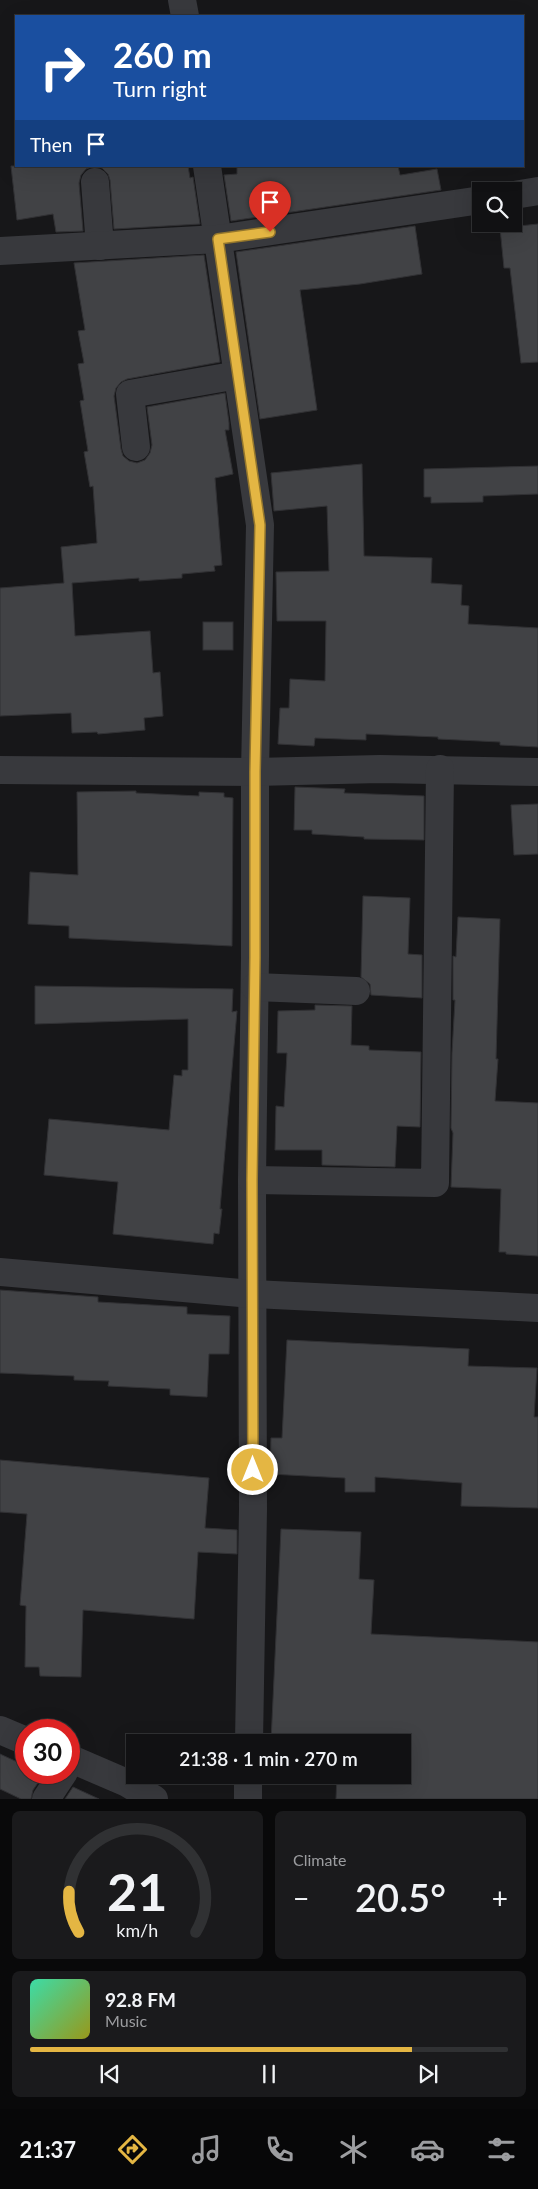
<!DOCTYPE html>
<meta charset="utf-8">
<style>
body{margin:0;font-family:Lato,sans-serif;background:#1a1a1c;color:#f1f3f6;height:100vh;display:flex;flex-direction:column;font-size:19px;white-space:nowrap}
*{box-sizing:border-box;margin:0}
p{font-size:16px;color:#9c9da0}
.icon{flex:none;width:28px;height:28px;fill:none;stroke:currentColor;stroke-width:2;stroke-linecap:round;stroke-linejoin:round}
.map{position:relative;height:1799px;overflow:hidden}
.drawer{display:flex;flex-direction:column;gap:12px;padding:12px;background:#09090a;flex:1}
.drawer>*{flex:none}
.hud{position:absolute;left:15px;top:15px;width:509px;height:152px;border-radius:0px;box-shadow:0 5px 20px #0002,0 0 0 1px #303133;background:#1a4fa0;color:#fff;overflow:hidden}
.buttons{position:absolute;left:472px;top:182px;display:grid;gap:10px}
.buttons a{display:grid;place-items:center;width:50px;height:50px;border-radius:0px;background:#111113;box-shadow:0 5px 20px #0002,0 0 0 1px #303133;font-size:25px}
.speed{position:absolute;left:15px;top:1719px;display:flex;gap:10px;font-size:25px;font-weight:700;text-align:center}
.speed>*{display:grid;place-content:center;width:65px;height:65px;border-radius:50%;background:#111113;box-shadow:0 5px 20px #0002,0 0 0 1px #303133;line-height:1}
.speed .limit{border:8px solid #d22;background:#fff;color:#111}
.pin{position:absolute;display:grid;place-items:center;width:42px;height:42px;color:#fff;margin:-51px -21px;border-radius:50% 50% 50% 0;rotate:-45deg;box-shadow:0 0 5px #0007}
.pin .icon{rotate:45deg}
.me{position:absolute;width:55px;margin:-28px;rotate:0deg;stroke-linejoin:round;filter:drop-shadow(0 0 4px #0008)}
.turn{display:flex;align-items:center;gap:18px;height:105px;padding:0 15px;font-size:22px}
.turn .icon{width:65px;height:65px;stroke-width:2.5}
.turn b{display:block;font-size:35px;line-height:42px}
.then{display:flex;align-items:center;height:48px;padding:0 15px;background:#0003;gap:10px;font-size:19px}
.big{font-size:38px;font-weight:600;line-height:1.1}
.drawer .card{flex:1;display:flex;flex-direction:column;justify-content:center;gap:8px;min-width:0;padding:0 18px;border-radius:8px;background:#1a1a1c}
.drawer .dial{align-items:center;gap:0}
.dial svg{height:130px;overflow:visible;fill:none;stroke:#303133;stroke-width:7;stroke-linecap:round;text-anchor:middle}
.dial text{fill:#f1f3f6;stroke:none}
.song{display:flex;align-items:center;gap:15px}
.cover{width:60px;height:60px;border-radius:8px;background:linear-gradient(135deg,hsl(160 70% 55%),hsl(60 70% 35%))}
.played{height:5px;border-radius:2px;background:linear-gradient(90deg,#e4b643 80%,#303133 80%)}
.keys{display:flex;justify-content:space-around;direction:ltr}
.heat{display:flex;justify-content:space-between;align-items:center;font-size:28px;direction:ltr}
.drawer .tiles{flex:1;display:grid;gap:12px;grid-template-columns:1fr 1fr}
.card:last-child{grid-column:span 2}
.trip{position:absolute;left:126px;top:1734px;width:285px;height:50px;border-radius:0px;background:#111113;box-shadow:0 5px 20px #0002,0 0 0 1px #303133;font-weight:600;line-height:50px;text-align:center}
.tab-bar{display:flex;height:80px;justify-content:space-around;align-items:center;background:#070708;color:#9c9da0}
.tab-bar .icon{width:35px;height:35px}
.tab-bar .selected{color:#e4b643}
.tab-bar b{font-size:22px;color:#f1f3f6}
.map>svg:first-child{display:block}
.building{fill:#414245;stroke:#313134}
.lines{fill:none;stroke-linecap:round;stroke-linejoin:round}
.minor{stroke:#38393d;stroke-width:28}
.route-casing{stroke:#94762c;stroke-width:12}
.route{stroke:#e4b643;stroke-width:9}
</style>
<div class="map">
<svg width="538" height="1799" viewBox="0 0 538 1799">
<rect width="100%" height="100%" fill="#171719"/>
<!-- building -->
<g class="building">
<polygon points="11,166 188,166 190,178 193,177 200,224 114,229 110,180 108,174 102,168 94,166 86,169 81,175 79,183 83,231 56,232 53,214 17,220"/>
<polygon points="237,166 398,166 400,175 401,175 437,169 441,190 231,221 224,175 237,174"/>
<polygon points="538,224 538,362 521,363 510,268 504,268 500,228"/>
<polygon points="415,226 422,274 360,284 300,290 317,410 260,419 236,252"/>
<polygon points="204,255 220,362 127,379 121,382 116,388 114,396 121,449 123,456 129,461 137,463 145,460 150,453 152,445 147,407 225,393 229,423 229,430 225,430 233,474 215,478 222,565 214,566 215,571 182,574 182,578 139,581 139,578 72,583 75,636 150,631 153,673 160,672 163,716 144,718 145,730 98,734 97,732 72,733 71,713 0,716 0,588 64,583 61,547 97,543 93,486 90,487 84,452 88,451 80,401 84,400 78,364 84,363 78,331 85,330 74,263"/>
<polygon points="362,464 364,556 432,558 431,583 462,585 461,605 469,606 468,624 538,628 538,747 500,745 500,742 438,739 438,737 366,734 366,740 315,738 314,746 278,744 280,708 289,708 290,679 325,681 326,621 277,621 276,572 329,571 327,506 274,511 271,473"/>
<polygon points="538,466 538,494 483,496 483,502 431,503 431,497 424,497 424,469"/>
<rect x="203" y="622" width="30" height="28"/>
<polygon points="295,787 345,789 344,793 424,796 424,840 364,839 364,837 312,834 312,830 294,830"/>
<polygon points="136,791 136,793 199,796 199,792 224,793 224,797 233,798 232,946 69,938 69,926 28,924 30,872 78,875 77,792"/>
<polygon points="538,804 538,854 514,855 511,805"/>
<polygon points="363,896 410,898 408,954 422,955 422,998 371,995 370,984 361,977"/>
<polygon points="458,917 500,919 496,1059 498,1059 495,1101 538,1103 538,1256 506,1254 506,1252 499,1252 501,1189 451,1187 453,1133 451,1128 452,1053 455,1000 453,1000 453,956 456,957"/>
<polygon points="35,986 233,989 232,1012 237,1011 220,1209 222,1209 219,1234 214,1233 213,1244 113,1234 118,1182 44,1175 49,1119 169,1130 174,1075 182,1076 182,1070 188,1070 188,1019 35,1024"/>
<polygon points="315,1005 352,1006 351,1045 369,1046 369,1050 421,1052 420,1127 397,1126 395,1167 322,1165 322,1150 275,1150 276,1106 284,1107 287,1053 277,1053 278,1011 315,1010"/>
<polygon points="0,1290 98,1297 98,1302 187,1307 187,1314 230,1316 229,1354 209,1354 207,1397 170,1395 170,1389 108,1386 109,1381 74,1380 74,1376 0,1373"/>
<polygon points="287,1340 469,1349 468,1366 537,1368 534,1417 538,1417 538,1508 461,1506 462,1483 375,1477 375,1492 345,1492 345,1478 270,1474 271,1438 282,1438"/>
<polygon points="0,1460 209,1478 205,1528 237,1530 237,1554 198,1552 194,1619 83,1610 81,1677 40,1676 39,1667 25,1667 26,1606 20,1605 27,1514 0,1512"/>
<polygon points="281,1529 361,1532 359,1579 374,1580 371,1634 538,1642 538,1799 336,1799 337,1775 402,1775 402,1742 271,1742"/>
<polygon points="0,1754 26,1766 26,1772 44,1774 33,1790 31,1799 21,1799 0,1789"/>
<polygon points="73,1787 99,1799 65,1799"/>
</g>
<g class="lines">
<!-- minor -->
<g class="minor">
<polyline points="182,0 185,16"/>
<polyline points="207,166 260,525 255,772 255,957 252,1180 253,1509 249,1742"/>
<polyline points="95,182 100,246"/>
<polyline points="514,195 538,191"/>
<polyline points="0,251 218,239 481,200"/>
<polyline points="136,447 130,394 238,375"/>
<polyline points="0,770 255,772 380,769 538,772"/>
<polyline points="255,987 356,991"/>
<polyline points="252,1180 435,1183 440,769"/>
<polyline points="0,1272 252,1294 538,1308"/>
<polyline points="0,1730 26,1741"/>
<polyline points="69,1758 127,1783 154,1799"/>
<polyline points="46,1799 64,1772"/>
<polyline points="248,1799 248,1775"/>
</g>
</g>
<g class="lines">
<!-- route casing -->
<g class="route-casing">
<polyline id="route" points="253,1470 252,1180 255,957 255,772 260,525 218,239 270,232"/>
</g>
<!-- route -->
<use href="#route" class="route"/>
</g>
</svg>
<div class="buttons">
<a><svg class="icon" aria-label="search" viewBox="0 0 24 24"><circle cx="10" cy="10" r="6"/><path d="M15 15l6 6"/></svg></a>
</div>
<div class="speed"><div class="limit">30</div></div>
<div class="pin" style="left:270px;top:232px;background:#d93025"><svg class="icon" aria-label="arrive" viewBox="0 0 24 24"><path d="M6 21V4h12l-3 4 3 4H6"/></svg></div>
<svg class="me" style="left:253px;top:1470px" viewBox="-20 -20 40 40"><circle r="17" fill="#e4b643" stroke="#fff" stroke-width="3"/><path d="M0-11L8 9 0 5-8 9z" fill="#fff"/></svg>
<div class="trip">21:38 · 1 min · 270 m</div>
<div class="hud">
<div class="turn"><svg class="icon" aria-label="right" viewBox="0 0 24 24"><path d="M7 20v-9h11M14 6l5 5-5 5"/></svg><div><b>260 m</b>Turn right</div></div>
<div class="then">Then<svg class="icon" aria-label="arrive" viewBox="0 0 24 24"><path d="M6 21V4h12l-3 4 3 4H6"/></svg></div>
</div>
</div>
<section class="drawer">
<div class="tiles">
<div class="card dial"><svg viewBox="0 0 100 80">
<path d="M14 69A42 42 0 1 1 86 69"/>
<path d="M14 69A42 42 0 0 1 8 44" stroke="#e4b643"/>
<text x="50" y="56" font-size="32" font-weight="700">21</text>
<text x="50" y="72" font-size="11">km/h</text>
</svg></div>
<div class="card"><p>Climate</p>
<div class="heat"><a>−</a><b class="big">20.5°</b><a>+</a></div>
</div>
<div class="card">
<div class="song"><i class="cover"></i><div><b>92.8 FM</b><p>Music</p></div></div>
<div class="played"></div>
<div class="keys"><svg class="icon" aria-label="previous" viewBox="0 0 24 24"><path d="M18 5L8 12l10 7zM5 5v14"/></svg><svg class="icon" aria-label="pause" viewBox="0 0 24 24"><path d="M8 5v14M16 5v14"/></svg><svg class="icon" aria-label="next" viewBox="0 0 24 24"><path d="M6 5l10 7-10 7zM19 5v14"/></svg></div>
</div>
</div>
</section>
<nav class="tab-bar">
<b>21:37</b>
<svg class="icon selected" aria-label="directions" viewBox="0 0 24 24"><path d="M12 3l9 9-9 9-9-9zM9 14v-3h6M13 9l2 2-2 2"/></svg>
<svg class="icon" aria-label="music" viewBox="0 0 24 24"><path d="M9 18V5l10-2v13"/><circle cx="6" cy="18" r="3"/><circle cx="16" cy="16" r="3"/></svg>
<svg class="icon" aria-label="phone" viewBox="0 0 24 24"><path d="M5 4h4l2 5-3 2q2 4 5 5l2-3 5 2v4C11 20 4 13 5 4z"/></svg>
<svg class="icon" aria-label="climate" viewBox="0 0 24 24"><path d="M12 3v18M4 7l16 10M4 17L20 7"/></svg>
<svg class="icon" aria-label="car" viewBox="0 0 24 24"><path d="M5 17H2v-5l4-1 3-4h7l3 4 3 1v5h-3M9 17h6M6 11h13"/><circle cx="7" cy="17" r="2"/><circle cx="17" cy="17" r="2"/></svg>
<svg class="icon" aria-label="filters" viewBox="0 0 24 24"><path d="M4 7h16M4 17h16"/><circle cx="9" cy="7" r="2"/><circle cx="15" cy="17" r="2"/></svg>
</nav>
